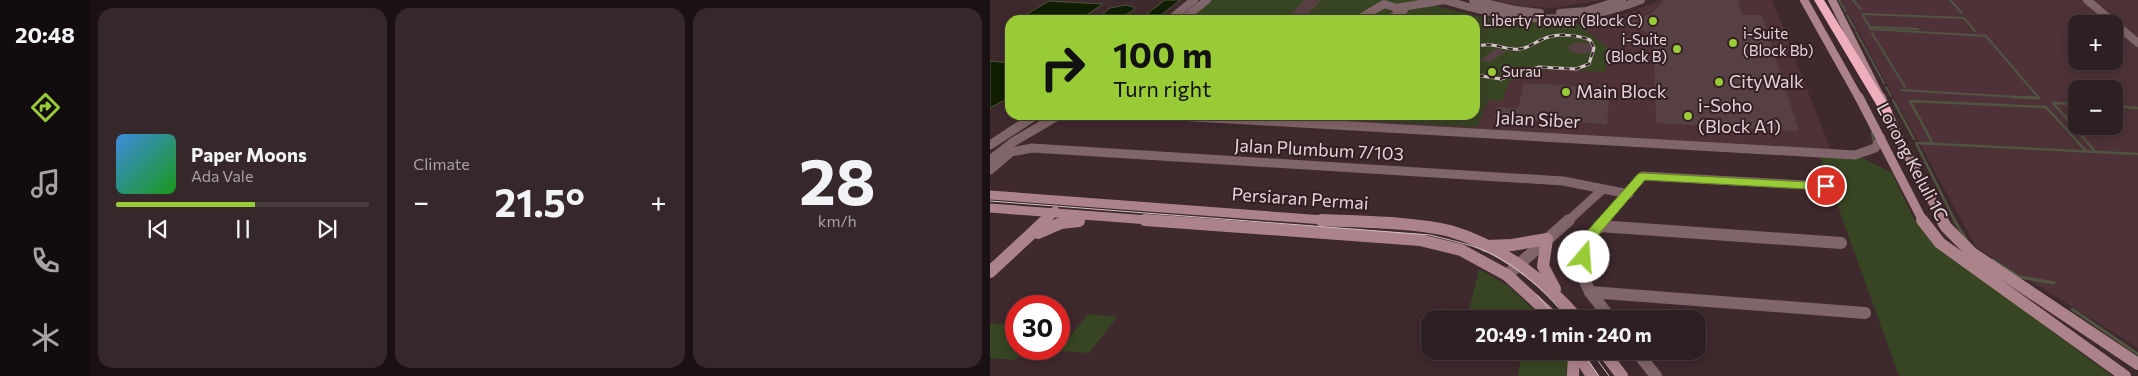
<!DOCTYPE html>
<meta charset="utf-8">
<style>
body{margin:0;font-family:Commissioner,sans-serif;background:#36272a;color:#f1f3f6;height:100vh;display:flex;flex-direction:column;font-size:19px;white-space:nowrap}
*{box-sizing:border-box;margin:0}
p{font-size:16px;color:#a7a2a5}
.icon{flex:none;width:28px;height:28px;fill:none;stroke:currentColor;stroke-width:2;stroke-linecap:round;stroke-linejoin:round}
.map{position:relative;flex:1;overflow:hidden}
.side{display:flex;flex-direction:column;gap:8px;padding:8px;background:#191113;width:900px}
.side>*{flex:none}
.banner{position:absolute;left:15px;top:15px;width:475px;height:105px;border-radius:15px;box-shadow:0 2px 12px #0003,0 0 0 1px #493d40;background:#99cb36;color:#111;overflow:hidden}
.fabs{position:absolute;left:1078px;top:15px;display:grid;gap:10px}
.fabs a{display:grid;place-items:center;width:55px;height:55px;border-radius:10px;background:#2e1f22;box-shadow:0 2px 12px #0003,0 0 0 1px #493d40;font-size:25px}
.speed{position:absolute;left:15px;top:295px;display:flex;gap:10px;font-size:25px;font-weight:700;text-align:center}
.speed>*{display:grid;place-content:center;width:65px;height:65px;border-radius:50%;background:#2e1f22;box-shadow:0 2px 12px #0003,0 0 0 1px #493d40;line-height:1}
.speed .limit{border:8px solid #d22;background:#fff;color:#111}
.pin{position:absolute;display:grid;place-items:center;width:42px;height:42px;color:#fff;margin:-21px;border:2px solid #fff;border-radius:50%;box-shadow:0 1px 5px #0007}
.me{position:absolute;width:55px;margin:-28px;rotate:18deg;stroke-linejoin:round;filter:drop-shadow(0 0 4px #0008)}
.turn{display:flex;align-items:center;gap:18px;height:105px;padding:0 25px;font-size:22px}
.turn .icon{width:65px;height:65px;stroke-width:2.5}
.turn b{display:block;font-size:35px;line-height:42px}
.big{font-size:38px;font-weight:700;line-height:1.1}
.side .widget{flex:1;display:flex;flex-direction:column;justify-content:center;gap:8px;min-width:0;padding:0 18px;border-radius:15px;background:#36272a}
.side .dial{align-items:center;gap:0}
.dial b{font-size:65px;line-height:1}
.song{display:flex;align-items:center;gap:15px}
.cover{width:60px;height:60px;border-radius:8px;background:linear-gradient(135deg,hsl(210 70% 55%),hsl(120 70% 35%))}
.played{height:5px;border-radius:2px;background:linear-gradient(90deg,#99cb36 55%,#493d40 55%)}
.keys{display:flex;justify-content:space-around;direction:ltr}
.heat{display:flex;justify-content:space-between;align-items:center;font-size:28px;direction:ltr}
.side .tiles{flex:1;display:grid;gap:8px;grid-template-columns:repeat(3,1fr)}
.trip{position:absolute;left:431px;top:310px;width:285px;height:50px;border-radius:15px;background:#2e1f22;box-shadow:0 2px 12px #0003,0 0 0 1px #493d40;font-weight:700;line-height:50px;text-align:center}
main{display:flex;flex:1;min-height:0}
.tab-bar{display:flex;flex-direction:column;width:90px;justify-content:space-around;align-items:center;background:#120c0e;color:#a7a2a5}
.tab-bar .icon{width:35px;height:35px}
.tab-bar .current{color:#99cb36}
.tab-bar b{font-size:22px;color:#f1f3f6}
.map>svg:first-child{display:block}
.built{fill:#4e3238;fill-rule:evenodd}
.green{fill:#374523}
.water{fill:#111e00;stroke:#505541}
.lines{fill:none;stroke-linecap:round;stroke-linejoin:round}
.stream-far2{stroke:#505541;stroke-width:2}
.stream-far1{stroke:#505541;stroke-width:2.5}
.stream{stroke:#505541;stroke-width:3}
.building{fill:#564044}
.street-far2{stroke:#80656a;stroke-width:8}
.street-far1{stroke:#80656a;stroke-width:9}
.street{stroke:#80656a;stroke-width:12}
.secondary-far2{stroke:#ad838b;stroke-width:8}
.secondary-far1{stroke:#ad838b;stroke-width:9}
.secondary{stroke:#ad838b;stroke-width:12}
.highway{fill:#efaebb;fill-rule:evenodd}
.tram{stroke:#d2c4c7;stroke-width:1}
.rail-casing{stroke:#d2c4c7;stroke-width:3}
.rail{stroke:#331f23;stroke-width:2;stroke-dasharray:5.5;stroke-linecap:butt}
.route{fill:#99cb36;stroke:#638423}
.poi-dot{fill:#99cb36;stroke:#331f23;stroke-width:2}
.labels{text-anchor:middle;stroke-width:4;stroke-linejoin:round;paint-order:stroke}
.far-poi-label{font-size:15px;fill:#e3d5d8;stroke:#331f23;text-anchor:end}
.poi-label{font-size:18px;fill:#e3d5d8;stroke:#331f23;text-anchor:start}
.street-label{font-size:18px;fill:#e3d5d8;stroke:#331f23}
</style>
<main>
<nav class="tab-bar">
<b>20:48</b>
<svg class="icon current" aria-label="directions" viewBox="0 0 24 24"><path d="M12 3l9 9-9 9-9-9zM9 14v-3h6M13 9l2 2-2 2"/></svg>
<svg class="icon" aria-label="music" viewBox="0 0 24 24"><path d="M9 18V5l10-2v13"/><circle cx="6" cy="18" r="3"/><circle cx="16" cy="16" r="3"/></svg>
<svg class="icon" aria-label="phone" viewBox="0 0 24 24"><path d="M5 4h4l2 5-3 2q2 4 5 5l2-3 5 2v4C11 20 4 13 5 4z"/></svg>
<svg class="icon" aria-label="climate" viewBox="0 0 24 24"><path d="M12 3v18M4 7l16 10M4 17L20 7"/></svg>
</nav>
<section class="side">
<div class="tiles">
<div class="widget">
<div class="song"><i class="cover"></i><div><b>Paper Moons</b><p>Ada Vale</p></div></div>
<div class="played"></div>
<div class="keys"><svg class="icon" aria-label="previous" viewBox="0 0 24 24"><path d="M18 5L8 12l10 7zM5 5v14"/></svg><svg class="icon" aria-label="pause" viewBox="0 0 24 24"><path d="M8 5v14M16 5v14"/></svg><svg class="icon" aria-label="next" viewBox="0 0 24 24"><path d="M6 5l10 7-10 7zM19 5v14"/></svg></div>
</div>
<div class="widget"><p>Climate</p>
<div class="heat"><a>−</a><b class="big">21.5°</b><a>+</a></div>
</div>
<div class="widget dial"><b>28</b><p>km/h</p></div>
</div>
</section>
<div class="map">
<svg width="1148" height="376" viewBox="0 0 1148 376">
<rect width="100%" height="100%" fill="#3e292d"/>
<!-- built -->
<g class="built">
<polygon points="220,0 426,0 489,20 580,26 604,23 638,13 670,0 782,0 841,150 209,115 485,115 485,20 196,20"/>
<polygon points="504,0 613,0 563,8 530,6"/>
<path d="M851,0H1148V348L986,247ZM1086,24H1124V61H1086ZM1086,89H1124V126H1086Z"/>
</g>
<!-- green -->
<g class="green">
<path d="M221,0H438L442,5L496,18L585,22L619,49L615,72C579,70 553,64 519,82L512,101L498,100L487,127L266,115H485V20H196Z"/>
<polygon points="829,154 870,157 902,173 925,221 942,242 1122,376 909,376"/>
<polygon points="489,269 518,286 554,319 477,319"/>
<polygon points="98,314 127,317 99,353 69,351"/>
<polygon points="0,323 26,325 26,349 34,349 25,360 0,358"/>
<polygon points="532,351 575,351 579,360 578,376 528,376"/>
</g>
<!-- water -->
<g class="water">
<polygon points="175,0 190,0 165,20 149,20"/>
<polygon points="59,1 113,4 89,20 27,20"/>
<path d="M136,5L144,7V10C135,16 121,21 113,14L120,8Z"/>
<polygon points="0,61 20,63 20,97 0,108"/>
</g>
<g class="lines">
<!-- stream-far2 -->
<g class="stream-far2">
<polyline points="849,0 856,12"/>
<polyline points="863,0 871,9"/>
<polyline points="960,0 972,13"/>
<polyline points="857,15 865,29"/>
<polyline points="880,29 996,36 1049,98"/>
<polyline points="928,29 880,27 872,14 974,18 985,31"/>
<polyline points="866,32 894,83"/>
<polyline points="882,33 915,87"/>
<polyline points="896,87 901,96"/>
<polyline points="911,90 1045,98"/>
</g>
<!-- stream-far1 -->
<g class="stream-far1">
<polyline points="1023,97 1049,98 1048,97"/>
<polyline points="903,100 924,139"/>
<polyline points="1086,104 1063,103 1104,150"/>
<polyline points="1124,106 1148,108"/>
<polyline points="882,133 884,143"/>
<polyline points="942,142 920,101 1056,107 1095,150"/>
<polyline points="965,221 926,143 1148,154"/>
</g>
<!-- stream -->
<g class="stream">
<polyline points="964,220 978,242"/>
<polyline points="1003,260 1030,277 1064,283"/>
<polyline points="1082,309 1148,354"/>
</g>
</g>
<!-- building -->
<g class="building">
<polygon points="315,0 331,0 313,20 294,20"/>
<polygon points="674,0 748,0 752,15 772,15 809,131 666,123 664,44 667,38 637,22 661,14"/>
<polygon points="591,42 598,43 605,48 598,53 590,54 583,52 577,47 584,43"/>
<polygon points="506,48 516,51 500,63 491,60"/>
<polygon points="534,83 620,88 617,124 503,118 507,107 528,108"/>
</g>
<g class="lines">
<!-- street-far2 -->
<g class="street-far2">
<path d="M454,0C524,22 582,27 651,0"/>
<polyline points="483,0 525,10 550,13"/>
<polyline points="1097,0 1148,43"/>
<polyline points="406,8 455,0"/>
<polyline points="570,13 596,11 632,0"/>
<polyline points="179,20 204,0"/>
<polyline points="192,20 217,0"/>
<polyline points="367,20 394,4 414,10 398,20"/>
</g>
<!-- street-far1 -->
<g class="street-far1">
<polyline points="170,115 865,155 885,148 891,138"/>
<polyline points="0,145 46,115"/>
<polyline points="0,160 23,142 69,115"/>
<polyline points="0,170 21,152 42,148 573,181 639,194"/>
<polyline points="578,221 613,189"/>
<polyline points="614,221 652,176 836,186"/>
</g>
<!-- street -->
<g class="street">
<polyline points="615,220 597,240 592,275 600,292 621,319"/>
<polyline points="609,226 851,243"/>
<polyline points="517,275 579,220"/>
<polyline points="600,292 875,313"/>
<polyline points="646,351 666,376"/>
</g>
<!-- secondary-far2 -->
<g class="secondary-far2">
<polyline points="814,0 869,98"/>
<polyline points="842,0 891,98"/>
</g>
<!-- secondary-far1 -->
<g class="secondary-far1">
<polyline points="869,97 933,221"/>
<polyline points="891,97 910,141 953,221"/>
<polyline points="0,195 347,221"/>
<polyline points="0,208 172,221"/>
<polyline points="55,221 65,211"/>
</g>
<!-- secondary -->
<g class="secondary">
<polyline points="155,220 430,240 471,250 517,275 565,319"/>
<path d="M331,220C369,222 424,222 460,231C511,246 554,280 588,319"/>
<polyline points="932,220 950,243 1135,376"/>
<polyline points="952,220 956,227 982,253 1148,364"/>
<polyline points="48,233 71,223 89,221"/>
<polyline points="496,246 522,245 557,239 553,266 565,289"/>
<polyline points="0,272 56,220"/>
<polyline points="586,351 602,376"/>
<polyline points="613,351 632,376"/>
<polyline points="583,376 584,351"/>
</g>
<!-- highway -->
<polygon class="highway" points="824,0 834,0 902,111 901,114 896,115 890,111"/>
<!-- tram -->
<g class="tram">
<path d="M0,201L440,235C455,239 470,242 485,247C522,260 553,288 578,319"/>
<polyline points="547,295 568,319"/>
<polyline points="591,351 609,376"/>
<polyline points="601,351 619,376"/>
</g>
<!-- rail casing -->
<g class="rail-casing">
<path id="rail" d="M485,47C505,40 512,51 530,49C539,48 543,43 551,40C565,33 585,34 600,40L604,48L599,64L586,69L549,67L511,79L485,75"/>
</g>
<!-- rail -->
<use href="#rail" class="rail"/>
</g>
<!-- route -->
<polygon class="route" points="652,173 836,183 842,186 836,190 655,180 603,241 599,260 590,260 588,257 593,236 648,174"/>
<!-- markers -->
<g class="poi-dot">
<circle cx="663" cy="21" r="5"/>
<circle cx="743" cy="43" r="5"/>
<circle cx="687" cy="49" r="5"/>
<circle cx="502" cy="72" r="5"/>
<circle cx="729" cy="82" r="5"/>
<circle cx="576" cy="92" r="5"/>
<circle cx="698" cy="116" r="5"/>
</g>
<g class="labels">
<!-- far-poi labels -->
<g class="far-poi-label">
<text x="653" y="26">Liberty Tower (Block C)</text>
<text x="753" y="39" text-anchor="start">i-Suite<tspan x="753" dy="17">(Block Bb)</tspan></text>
<text x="677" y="45">i-Suite<tspan x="677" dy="17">(Block B)</tspan></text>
<text x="512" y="77" text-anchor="start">Surau</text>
</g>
<!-- poi labels -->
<g class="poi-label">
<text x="739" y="88">CityWalk</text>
<text x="586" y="98">Main Block</text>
<text x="708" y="112">i-Soho<tspan x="708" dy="21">(Block A1)</tspan></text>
</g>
<!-- street labels -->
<g class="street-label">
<text transform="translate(548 120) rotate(3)" y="6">Jalan Siber</text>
<text transform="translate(329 150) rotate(3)" y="6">Jalan Plumbum 7/103</text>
<text transform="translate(922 162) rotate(62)" y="6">Lorong Keluli 1C</text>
<text transform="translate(310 199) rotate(4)" y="6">Persiaran Permai</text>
</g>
</g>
</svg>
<div class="fabs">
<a>+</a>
<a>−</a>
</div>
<div class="speed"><div class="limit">30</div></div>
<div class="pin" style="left:836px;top:186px;background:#d93025"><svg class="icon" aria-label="arrive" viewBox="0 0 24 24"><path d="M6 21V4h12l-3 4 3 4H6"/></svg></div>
<svg class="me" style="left:594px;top:257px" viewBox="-20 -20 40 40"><circle r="19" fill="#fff"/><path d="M0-13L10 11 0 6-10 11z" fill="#99cb36"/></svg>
<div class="trip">20:49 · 1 min · 240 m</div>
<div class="banner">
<div class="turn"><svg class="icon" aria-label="right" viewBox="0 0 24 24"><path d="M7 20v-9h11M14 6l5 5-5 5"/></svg><div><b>100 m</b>Turn right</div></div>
</div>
</div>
</main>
